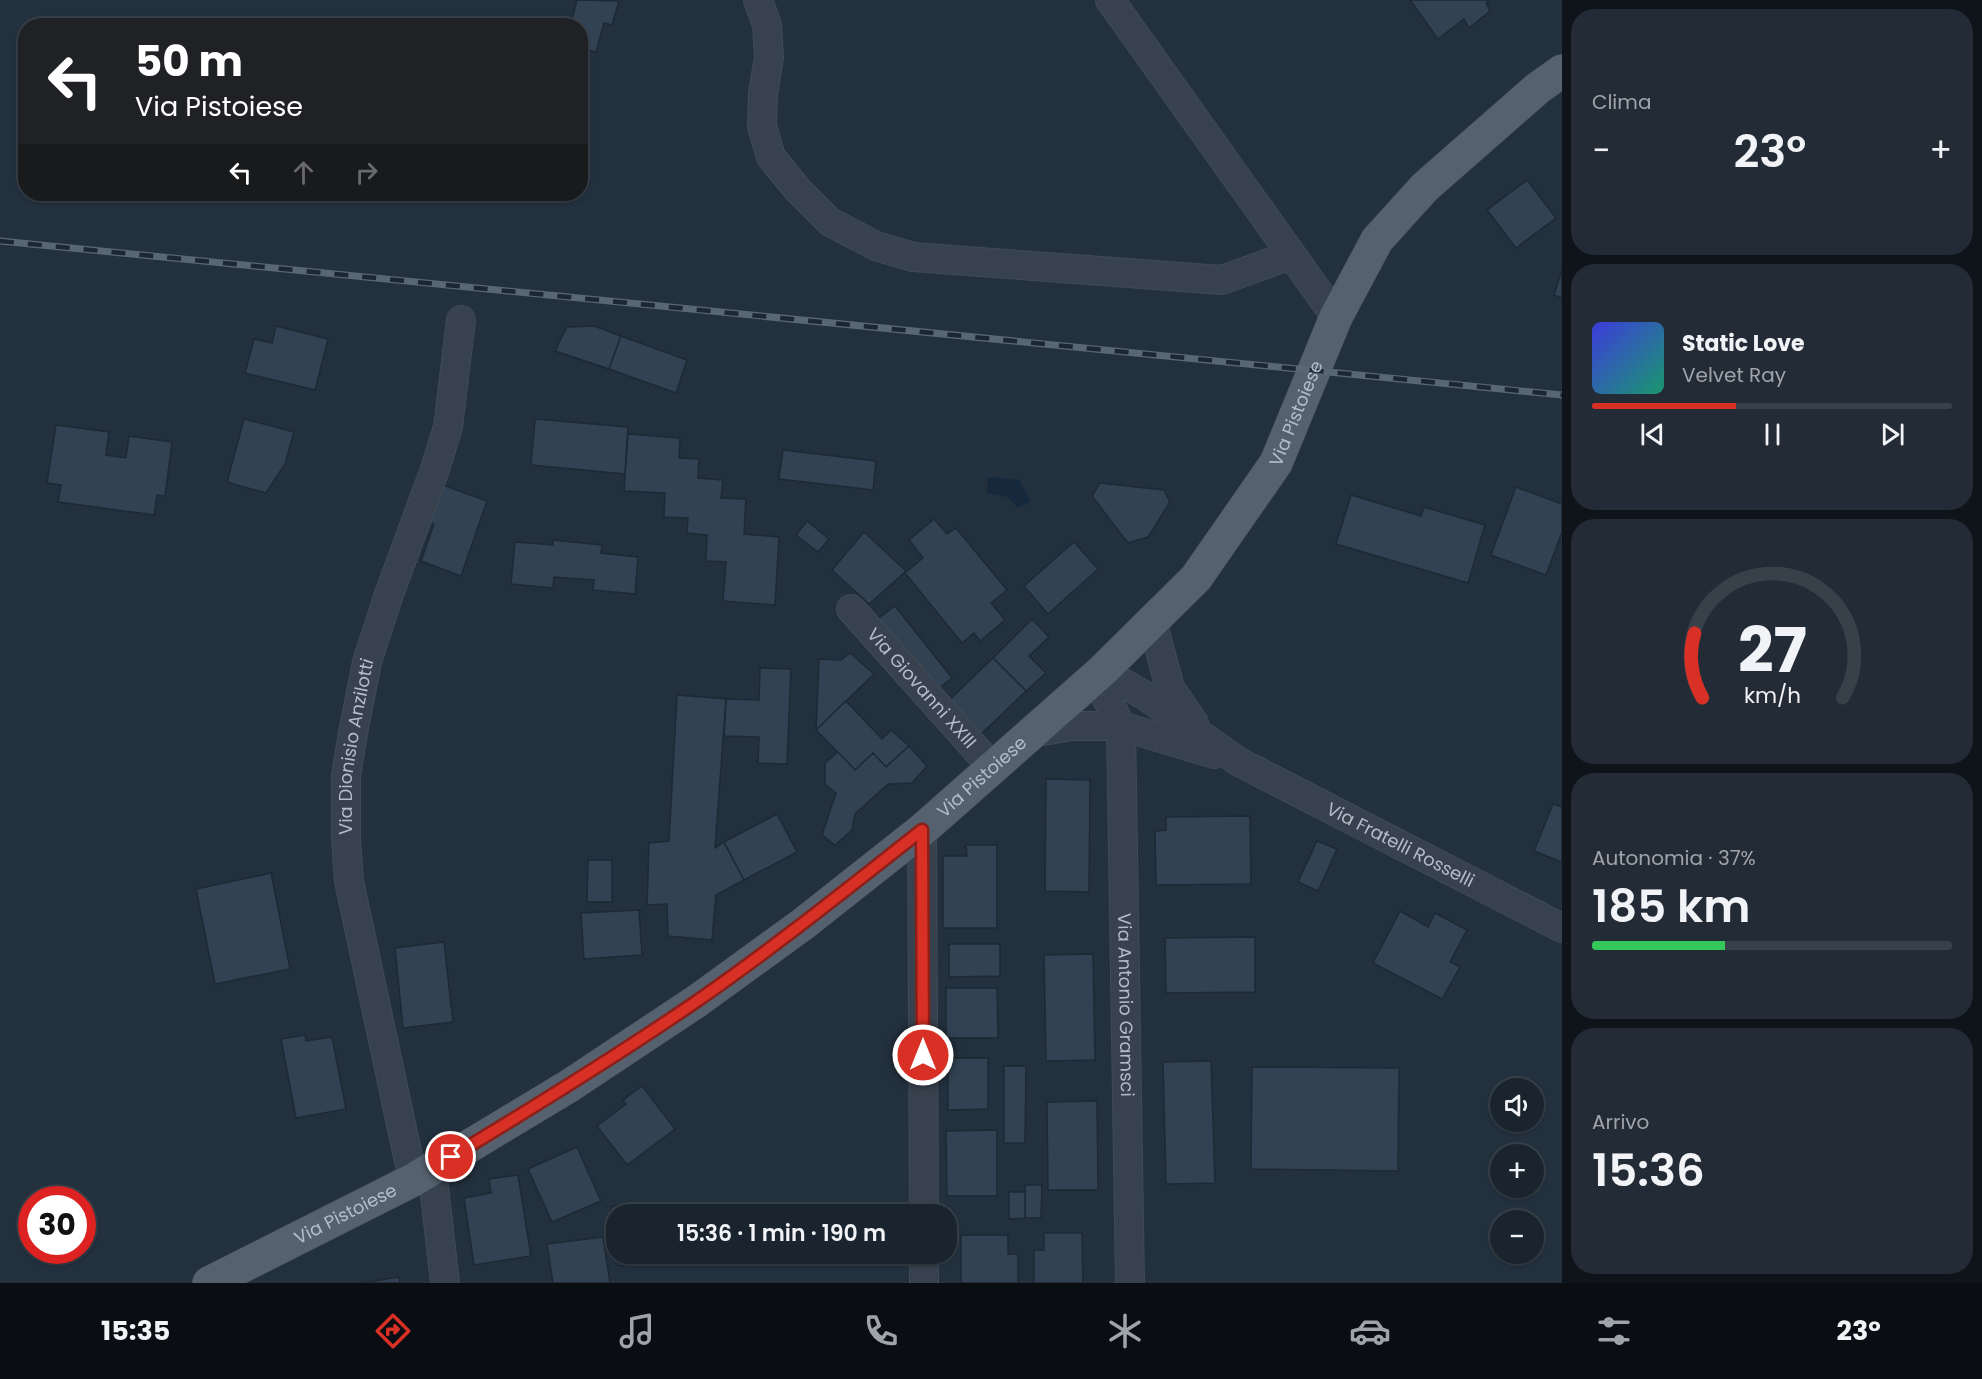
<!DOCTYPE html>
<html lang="it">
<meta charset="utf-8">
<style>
body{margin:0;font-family:Poppins,sans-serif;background:#232c36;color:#f1f3f6;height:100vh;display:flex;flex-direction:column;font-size:22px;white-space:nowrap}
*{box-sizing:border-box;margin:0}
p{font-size:20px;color:#9fa4aa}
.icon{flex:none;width:33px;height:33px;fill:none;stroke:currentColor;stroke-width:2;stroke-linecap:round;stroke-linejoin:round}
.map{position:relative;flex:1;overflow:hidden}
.sheet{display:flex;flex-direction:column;gap:9px;padding:9px;background:#0e1419;width:420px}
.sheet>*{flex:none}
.guide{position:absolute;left:18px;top:18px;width:570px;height:183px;border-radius:24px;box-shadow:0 2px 4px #0004,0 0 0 2px #38414a;background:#202124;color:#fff;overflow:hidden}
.buttons{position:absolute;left:1490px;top:1078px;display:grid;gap:12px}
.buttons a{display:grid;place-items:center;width:54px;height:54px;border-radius:50%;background:#1a242e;box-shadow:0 2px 4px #0004,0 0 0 2px #38414a;font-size:30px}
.speed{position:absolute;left:18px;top:1186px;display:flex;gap:12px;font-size:30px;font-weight:700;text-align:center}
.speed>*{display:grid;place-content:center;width:78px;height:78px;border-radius:50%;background:#1a242e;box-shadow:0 2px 4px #0004,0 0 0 2px #38414a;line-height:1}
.speed .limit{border:9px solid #d22;background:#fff;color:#111}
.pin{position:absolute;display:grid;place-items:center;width:51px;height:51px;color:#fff;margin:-26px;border:3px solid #fff;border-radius:50%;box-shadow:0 2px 6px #0007}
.me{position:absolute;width:66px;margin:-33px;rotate:0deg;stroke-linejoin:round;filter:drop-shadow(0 0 4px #0008)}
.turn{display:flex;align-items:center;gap:21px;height:126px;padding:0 18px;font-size:27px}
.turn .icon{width:78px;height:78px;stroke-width:2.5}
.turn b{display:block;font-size:42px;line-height:51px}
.lanes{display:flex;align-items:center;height:57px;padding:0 18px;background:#0003;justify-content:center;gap:30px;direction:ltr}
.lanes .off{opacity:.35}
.big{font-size:45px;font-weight:600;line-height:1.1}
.sheet .tile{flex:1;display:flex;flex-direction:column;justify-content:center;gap:9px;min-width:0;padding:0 21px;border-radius:24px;background:#232c36}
.sheet .dial{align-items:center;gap:0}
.dial svg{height:156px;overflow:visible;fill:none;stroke:#38414a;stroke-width:7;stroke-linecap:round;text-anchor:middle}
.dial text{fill:#f1f3f6;stroke:none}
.song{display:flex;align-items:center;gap:18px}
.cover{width:72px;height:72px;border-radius:9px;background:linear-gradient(135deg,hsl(240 70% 55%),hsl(160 70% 35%))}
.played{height:6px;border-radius:3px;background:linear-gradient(90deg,#d93025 40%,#38414a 40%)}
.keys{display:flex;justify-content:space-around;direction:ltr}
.heat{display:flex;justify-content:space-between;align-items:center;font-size:33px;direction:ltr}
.charge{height:9px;border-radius:4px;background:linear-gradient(90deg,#34c759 37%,#38414a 0)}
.trip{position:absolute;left:606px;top:1204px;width:351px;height:60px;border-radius:24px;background:#1a242e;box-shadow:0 2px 4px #0004,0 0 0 2px #38414a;font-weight:600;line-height:60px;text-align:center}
.tabs{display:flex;height:96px;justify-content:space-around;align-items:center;background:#0a0e12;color:#9fa4aa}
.tabs .icon{width:42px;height:42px}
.tabs .current{color:#d93025}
.tabs b{font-size:27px;color:#f1f3f6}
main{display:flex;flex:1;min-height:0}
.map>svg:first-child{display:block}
.water{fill:#16283c}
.building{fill:#324252;stroke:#1e2935;stroke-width:1.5}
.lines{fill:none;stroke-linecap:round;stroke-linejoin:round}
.street-casing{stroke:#404b57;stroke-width:30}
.primary-casing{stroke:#404b57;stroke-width:34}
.street{stroke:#37424e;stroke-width:28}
.primary{stroke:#55616e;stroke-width:33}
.rail-casing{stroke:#596775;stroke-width:7}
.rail{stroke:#1c2733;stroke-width:4.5;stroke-dasharray:14;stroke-linecap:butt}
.route-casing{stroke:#8d1f18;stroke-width:15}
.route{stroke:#d93025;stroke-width:10}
.labels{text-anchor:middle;stroke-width:6;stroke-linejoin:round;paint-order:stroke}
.street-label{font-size:18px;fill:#b3bdc9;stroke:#1c2733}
</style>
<main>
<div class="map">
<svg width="1562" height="1283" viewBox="0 0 1562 1283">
<rect width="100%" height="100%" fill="#23303e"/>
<!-- water -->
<polygon class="water" points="988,477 1019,480 1031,501 1018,508 1008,497 987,493"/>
<!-- building -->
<g class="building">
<polygon points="577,0 619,1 612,25 604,23 596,52 580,48 580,26 570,26"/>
<polygon points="1410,0 1489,0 1486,3 1490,11 1469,28 1464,19 1438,39"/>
<polygon points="1527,180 1556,218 1516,248 1487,210"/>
<polygon points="1562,270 1562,298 1554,295"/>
<polygon points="276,326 328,339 315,390 245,373 254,339 272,343"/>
<polygon points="594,326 621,336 609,369 555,351 567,327"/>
<polygon points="621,336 687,360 676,393 609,369"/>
<polygon points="244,419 294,432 285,464 266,493 227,482"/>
<polygon points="535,419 628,427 625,474 531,465"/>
<polygon points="56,425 109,432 106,455 126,458 129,436 172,442 165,496 157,495 154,515 58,502 61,485 47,483"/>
<polygon points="628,434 680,438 679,458 699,459 698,478 723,480 721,498 746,499 744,534 779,537 775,605 723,601 726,562 706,561 707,535 687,533 688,518 664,517 665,493 624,491"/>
<polygon points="783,450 876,461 873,490 779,479"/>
<polygon points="1100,483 1164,490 1170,502 1148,537 1128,543 1092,496"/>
<polygon points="440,484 487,501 461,576 421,561 434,524 427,522"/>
<polygon points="1516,487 1562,504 1562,532 1546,575 1491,555"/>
<polygon points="1351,495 1421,516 1424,507 1485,525 1468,583 1336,544"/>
<polygon points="934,519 947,534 956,528 1007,590 991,603 1005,620 980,641 974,633 962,643 905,573 923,558 909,540"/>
<polygon points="807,521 829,539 818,552 796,535"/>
<polygon points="864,532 906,571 869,604 832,570"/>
<polygon points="553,540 602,545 601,553 638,557 635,594 593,590 594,580 554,577 553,588 511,584 515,542 553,545"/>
<polygon points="1074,542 1098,569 1048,614 1024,586"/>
<polygon points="895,606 952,678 933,693 876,620"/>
<polygon points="1032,619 1049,637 1029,656 1046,673 1026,691 993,658"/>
<polygon points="850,653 874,674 816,730 819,659 841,660"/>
<polygon points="993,658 1026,691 977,738 944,705"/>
<polygon points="760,668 791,669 787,764 758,763 759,737 724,736 726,699 759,700"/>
<polygon points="677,695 726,699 715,848 724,842 744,880 716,895 712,940 668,936 667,904 647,905 649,843 669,841"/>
<polygon points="846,701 882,739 891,730 909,746 886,767 873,753 855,770 816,730"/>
<polygon points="909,746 927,766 912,783 888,784 855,814 852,830 835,845 822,835 836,793 825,784 825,763 838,752 855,770 873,753 886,767"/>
<polygon points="1046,779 1090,780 1089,892 1045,891"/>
<polygon points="1553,804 1562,807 1562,862 1534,851"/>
<polygon points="777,814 797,852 744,880 724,842"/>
<polygon points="1250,816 1251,884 1156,885 1155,831 1166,830 1166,817"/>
<polygon points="1317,841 1337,849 1318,891 1298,882"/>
<polygon points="966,845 997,845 997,928 943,928 943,856 967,856"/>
<polygon points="588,860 612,860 612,902 587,902"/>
<polygon points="271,873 290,969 215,984 196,889"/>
<polygon points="639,910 642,955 584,959 581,913"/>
<polygon points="1400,911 1428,927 1435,913 1467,930 1450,962 1460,967 1442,999 1373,963"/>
<polygon points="1255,937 1255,992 1166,993 1165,938"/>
<polygon points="444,942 453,1022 403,1028 395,948"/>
<polygon points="949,944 1000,944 1000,976 949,977"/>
<polygon points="1093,954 1095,1060 1046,1061 1044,955"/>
<polygon points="946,988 997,988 998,1038 946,1038"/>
<polygon points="305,1035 306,1041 332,1037 346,1109 296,1118 281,1039"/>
<polygon points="948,1058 988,1058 988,1109 948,1110"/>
<polygon points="1211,1061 1215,1183 1166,1184 1163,1062"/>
<polygon points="1004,1066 1026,1066 1025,1143 1004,1143"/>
<polygon points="1252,1067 1399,1068 1398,1171 1251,1169"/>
<polygon points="642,1086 675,1129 627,1165 597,1126 626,1104 623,1100"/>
<polygon points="1097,1101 1098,1190 1048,1190 1047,1102"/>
<polygon points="997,1130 997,1196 947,1196 946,1131"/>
<polygon points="577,1147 601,1201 552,1222 528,1169"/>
<polygon points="518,1175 531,1256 474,1265 464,1198 491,1193 489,1179"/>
<polygon points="1025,1185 1042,1185 1041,1218 1025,1218"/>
<polygon points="1009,1192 1025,1192 1025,1218 1009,1219"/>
<polygon points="638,1203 640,1215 616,1215 616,1249 611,1207"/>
<polygon points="1044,1233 1082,1233 1083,1283 1034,1283 1034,1250 1044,1250"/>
<polygon points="961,1235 1008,1235 1008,1254 1018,1254 1018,1283 961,1283"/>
<polygon points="603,1237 610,1283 553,1283 547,1244"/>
<polygon points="617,1254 645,1254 646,1262 619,1266"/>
<polygon points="399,1277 400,1283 362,1283"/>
</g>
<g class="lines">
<!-- street casing -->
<g class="street-casing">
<g id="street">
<polyline points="758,0 767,25 769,57 763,94 762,126 771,157 798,190 830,222 876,246 913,257 1222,280 1291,255"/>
<polyline points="1110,0 1336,317"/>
<path id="s1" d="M851,609L992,767"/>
<polyline points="1152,621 1170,688 1194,723"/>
<path id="s2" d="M1102,671L1105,695L1121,726L1130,1283"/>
<path id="s3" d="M1102,671L1144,695L1239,762L1562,928"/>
<polyline points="1031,733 1072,726 1121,726 1214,754"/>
<polyline points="922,830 924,1215"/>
<polyline points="432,1169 445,1283"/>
<path id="s4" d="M413,1180L349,881L346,839V776L353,733L367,662L388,597L434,472L448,427L461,320"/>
<polyline points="924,1254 924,1283"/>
</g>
</g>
<!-- primary casing -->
<g class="primary-casing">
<g id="primary">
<path id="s5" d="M209,1283L413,1180L569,1086L697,1001L803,924L922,830L1102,671L1196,578L1276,463L1336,317L1377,240L1425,187L1538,88L1562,71"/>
</g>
</g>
<!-- street -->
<use href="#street" class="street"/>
<!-- primary -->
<use href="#primary" class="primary"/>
<!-- rail casing -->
<g class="rail-casing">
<polyline id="rail" points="0,241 1562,395"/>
</g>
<!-- rail -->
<use href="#rail" class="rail"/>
</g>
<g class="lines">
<!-- route casing -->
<g class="route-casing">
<path id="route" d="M451,1157C534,1107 617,1056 697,1001C775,947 848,888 922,830L923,1055"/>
</g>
<!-- route -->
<use href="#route" class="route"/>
</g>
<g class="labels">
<!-- street labels -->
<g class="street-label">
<text dy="6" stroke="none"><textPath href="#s5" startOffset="1413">Via Pistoiese</textPath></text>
<text dy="6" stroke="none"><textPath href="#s1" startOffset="106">Via Giovanni XXIII</textPath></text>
<text dy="6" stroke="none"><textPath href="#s4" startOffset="441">Via Dionisio Anzilotti</textPath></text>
<text dy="6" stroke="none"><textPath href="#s5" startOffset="927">Via Pistoiese</textPath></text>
<text dy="6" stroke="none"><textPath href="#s3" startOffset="346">Via Fratelli Rosselli</textPath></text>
<text dy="6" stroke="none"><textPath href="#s2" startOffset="338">Via Antonio Gramsci</textPath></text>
<text dy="6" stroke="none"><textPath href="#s5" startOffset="153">Via Pistoiese</textPath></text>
</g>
</g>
</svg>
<div class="buttons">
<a><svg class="icon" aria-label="sound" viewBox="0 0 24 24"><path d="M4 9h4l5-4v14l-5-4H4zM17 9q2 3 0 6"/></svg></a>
<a>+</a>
<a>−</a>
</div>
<div class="speed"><div class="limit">30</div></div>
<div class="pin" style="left:451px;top:1157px;background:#d93025"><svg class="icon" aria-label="arrive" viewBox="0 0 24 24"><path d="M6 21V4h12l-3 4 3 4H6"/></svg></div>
<svg class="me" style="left:923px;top:1055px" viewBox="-20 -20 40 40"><circle r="17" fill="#d93025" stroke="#fff" stroke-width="3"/><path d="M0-11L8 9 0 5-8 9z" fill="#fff"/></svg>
<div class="trip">15:36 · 1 min · 190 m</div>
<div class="guide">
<div class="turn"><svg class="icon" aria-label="left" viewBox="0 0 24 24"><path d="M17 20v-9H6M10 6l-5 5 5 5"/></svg><div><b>50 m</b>Via Pistoiese</div></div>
<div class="lanes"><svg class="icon" aria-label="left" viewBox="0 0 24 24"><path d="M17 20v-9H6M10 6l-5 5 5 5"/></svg><svg class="icon off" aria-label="ahead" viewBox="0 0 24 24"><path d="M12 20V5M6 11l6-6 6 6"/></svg><svg class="icon off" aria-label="right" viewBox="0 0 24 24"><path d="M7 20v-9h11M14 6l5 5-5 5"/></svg></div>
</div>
</div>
<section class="sheet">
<div class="tile"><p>Clima</p>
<div class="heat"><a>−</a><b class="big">23°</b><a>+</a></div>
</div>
<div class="tile">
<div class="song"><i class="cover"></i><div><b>Static Love</b><p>Velvet Ray</p></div></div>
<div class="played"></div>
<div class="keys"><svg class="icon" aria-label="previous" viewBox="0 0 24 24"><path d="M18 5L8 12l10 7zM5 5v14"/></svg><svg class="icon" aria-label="pause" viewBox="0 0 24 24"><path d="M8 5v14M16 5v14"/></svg><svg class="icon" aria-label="next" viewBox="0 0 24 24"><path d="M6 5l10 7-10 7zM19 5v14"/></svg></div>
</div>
<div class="tile dial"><svg viewBox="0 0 100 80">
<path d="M14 69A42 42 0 1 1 86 69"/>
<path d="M14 69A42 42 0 0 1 10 36" stroke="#d93025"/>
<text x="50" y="56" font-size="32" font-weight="700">27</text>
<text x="50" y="72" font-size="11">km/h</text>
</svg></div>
<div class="tile"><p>Autonomia · 37%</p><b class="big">185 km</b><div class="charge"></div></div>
<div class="tile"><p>Arrivo</p><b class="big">15:36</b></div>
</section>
</main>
<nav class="tabs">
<b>15:35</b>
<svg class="icon current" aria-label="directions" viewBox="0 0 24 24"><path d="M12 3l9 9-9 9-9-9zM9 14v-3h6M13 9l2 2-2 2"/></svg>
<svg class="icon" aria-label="music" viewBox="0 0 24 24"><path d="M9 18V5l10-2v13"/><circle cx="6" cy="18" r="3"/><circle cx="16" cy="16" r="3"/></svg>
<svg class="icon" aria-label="phone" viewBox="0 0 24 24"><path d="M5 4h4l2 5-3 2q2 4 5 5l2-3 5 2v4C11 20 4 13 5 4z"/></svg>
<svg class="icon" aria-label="climate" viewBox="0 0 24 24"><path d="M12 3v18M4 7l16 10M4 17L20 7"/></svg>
<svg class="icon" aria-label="car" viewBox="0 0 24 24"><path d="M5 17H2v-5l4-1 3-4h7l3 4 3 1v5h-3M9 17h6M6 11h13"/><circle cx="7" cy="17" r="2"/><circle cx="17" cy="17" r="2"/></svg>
<svg class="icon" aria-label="filters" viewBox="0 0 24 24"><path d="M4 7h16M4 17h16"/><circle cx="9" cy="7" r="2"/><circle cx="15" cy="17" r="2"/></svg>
<b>23°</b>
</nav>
